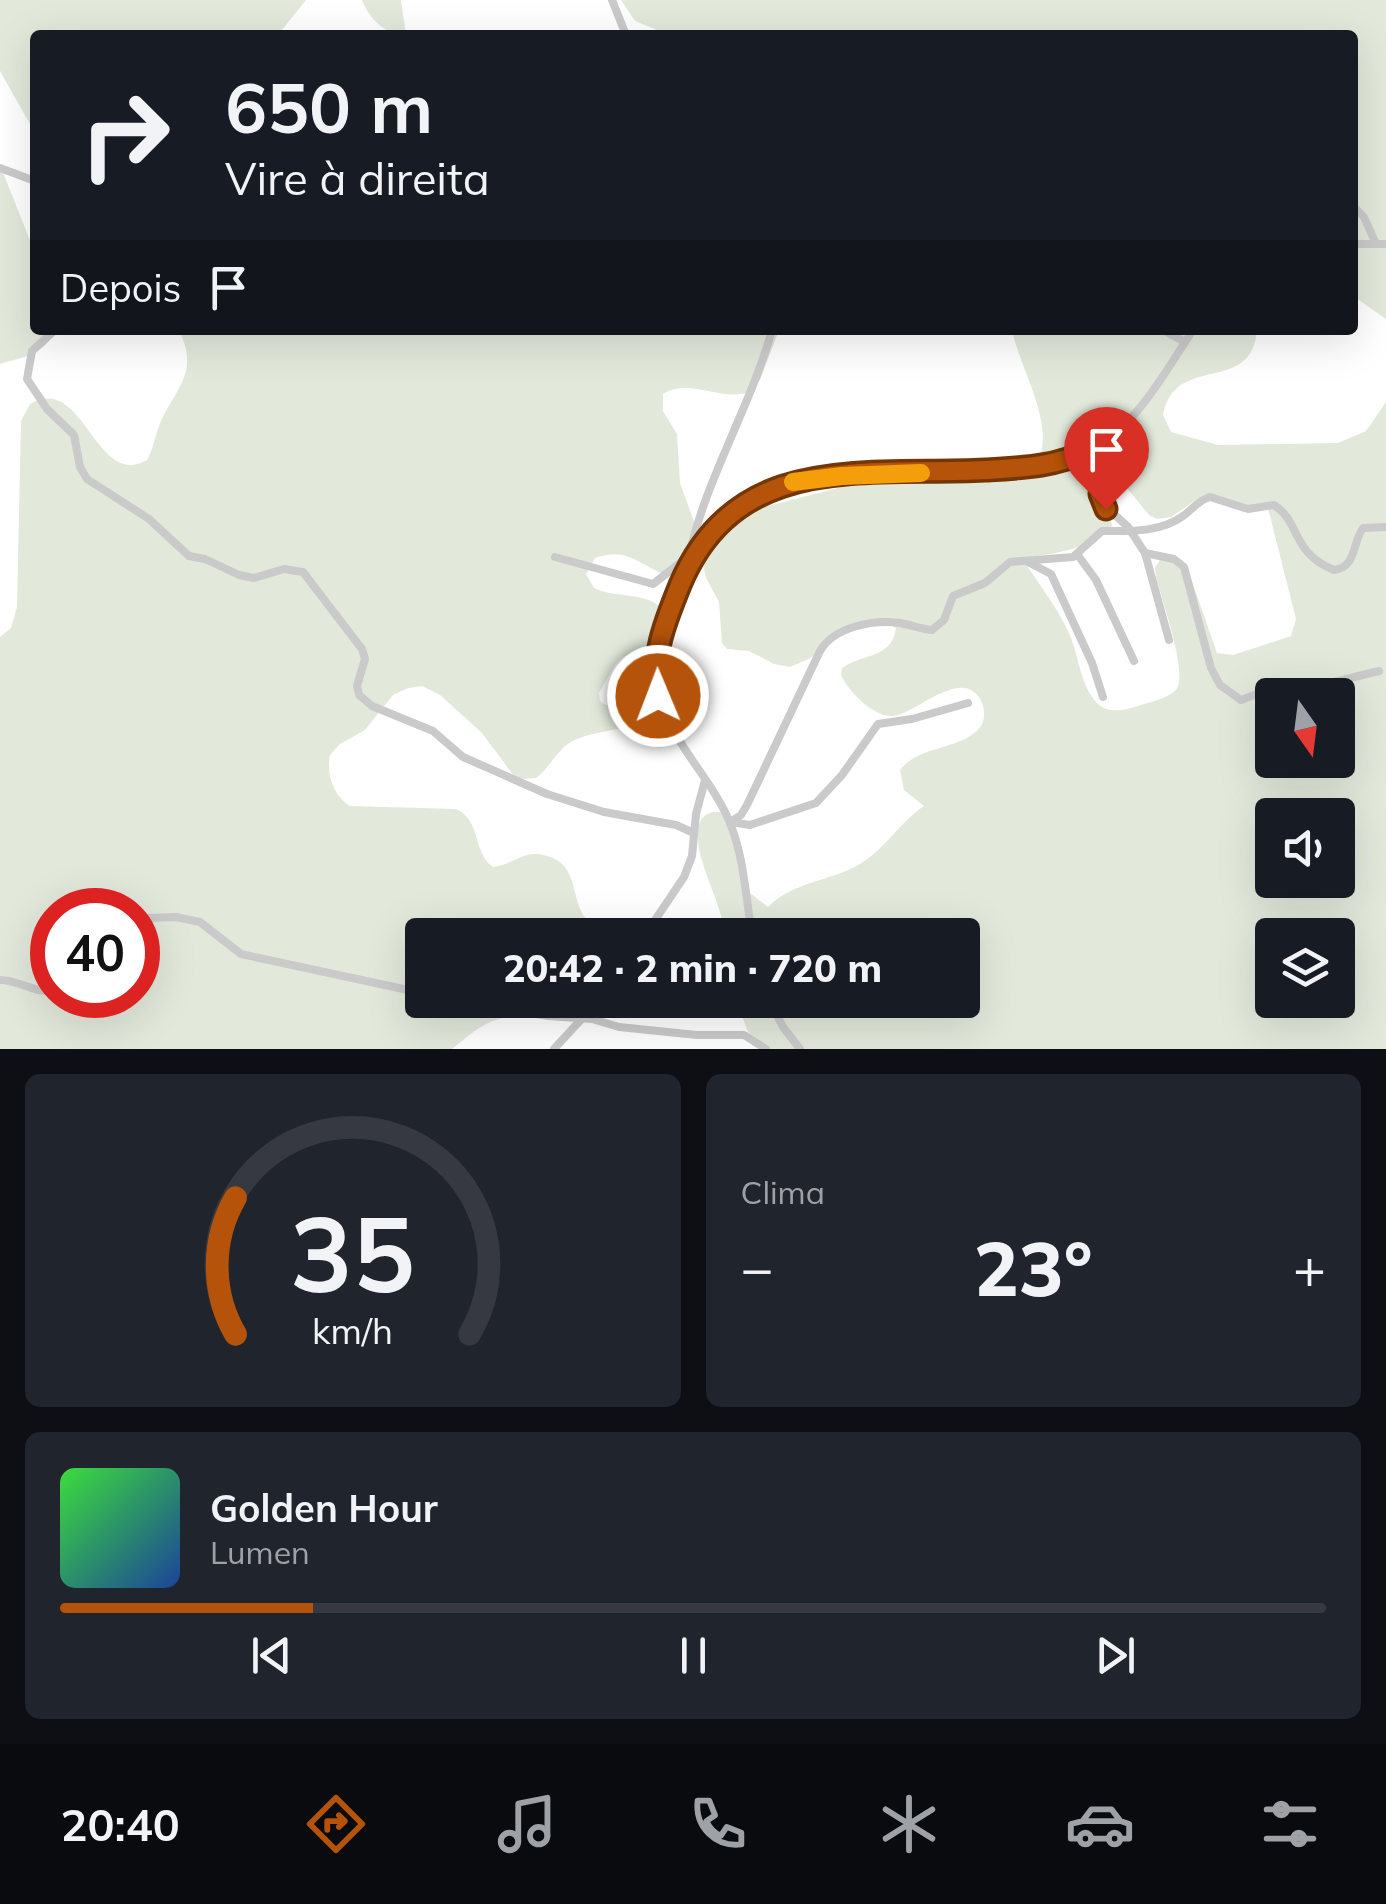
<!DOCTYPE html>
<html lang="pt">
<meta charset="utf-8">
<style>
body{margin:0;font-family:Mulish,sans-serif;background:#20242c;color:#f1f3f6;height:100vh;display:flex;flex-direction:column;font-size:38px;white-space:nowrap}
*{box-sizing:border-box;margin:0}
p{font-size:32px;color:#9ea1a6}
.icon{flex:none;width:55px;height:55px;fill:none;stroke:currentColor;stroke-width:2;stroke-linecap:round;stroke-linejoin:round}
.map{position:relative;height:1049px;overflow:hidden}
.side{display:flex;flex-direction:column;gap:25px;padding:25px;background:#0d0f14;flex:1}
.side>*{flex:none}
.hud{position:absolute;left:30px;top:30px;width:1328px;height:305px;border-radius:10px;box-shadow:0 10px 40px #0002;background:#171b24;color:#f1f3f6;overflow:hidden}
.needle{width:65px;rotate:166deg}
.tools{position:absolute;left:1255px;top:678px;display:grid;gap:20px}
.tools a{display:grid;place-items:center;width:100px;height:100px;border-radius:10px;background:#171b24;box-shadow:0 10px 40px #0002;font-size:50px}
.speed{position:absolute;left:30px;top:888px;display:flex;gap:20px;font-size:50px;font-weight:700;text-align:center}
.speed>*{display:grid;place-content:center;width:130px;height:130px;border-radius:50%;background:#171b24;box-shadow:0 10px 40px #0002;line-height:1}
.speed .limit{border:15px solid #d22;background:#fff;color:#111}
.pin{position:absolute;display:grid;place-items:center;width:85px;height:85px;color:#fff;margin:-102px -42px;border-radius:50% 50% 50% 0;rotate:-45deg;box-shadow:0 0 10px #0007}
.pin .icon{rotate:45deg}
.me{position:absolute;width:110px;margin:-55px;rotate:359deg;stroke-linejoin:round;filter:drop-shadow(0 0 8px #0008)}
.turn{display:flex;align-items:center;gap:35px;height:210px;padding:0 30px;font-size:45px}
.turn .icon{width:130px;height:130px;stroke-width:2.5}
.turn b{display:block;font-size:70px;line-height:85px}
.then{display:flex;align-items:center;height:95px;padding:0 30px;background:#0003;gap:20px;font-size:38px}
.big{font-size:75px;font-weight:800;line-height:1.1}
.side .widget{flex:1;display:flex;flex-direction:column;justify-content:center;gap:15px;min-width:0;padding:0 35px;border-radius:15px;background:#20242c}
.side .dial{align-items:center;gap:0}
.dial svg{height:260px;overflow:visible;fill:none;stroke:#363941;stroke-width:7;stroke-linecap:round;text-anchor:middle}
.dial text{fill:#f1f3f6;stroke:none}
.song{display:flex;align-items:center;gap:30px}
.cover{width:120px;height:120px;border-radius:15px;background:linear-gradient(135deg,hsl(120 70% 55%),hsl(220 70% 35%))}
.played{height:10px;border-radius:5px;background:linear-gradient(90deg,#b45309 20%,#363941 20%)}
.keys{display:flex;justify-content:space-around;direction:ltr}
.heat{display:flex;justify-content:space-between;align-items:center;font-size:55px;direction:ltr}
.side .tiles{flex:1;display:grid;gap:25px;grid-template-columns:1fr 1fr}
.widget:last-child{grid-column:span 2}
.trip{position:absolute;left:405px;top:918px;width:575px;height:100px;border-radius:10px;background:#171b24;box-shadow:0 10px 40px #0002;font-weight:800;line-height:100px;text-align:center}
.menu{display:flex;height:160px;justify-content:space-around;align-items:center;background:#090b0e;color:#9ea1a6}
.menu .icon{width:70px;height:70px}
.menu .selected{color:#b45309}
.menu b{font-size:45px;color:#f1f3f6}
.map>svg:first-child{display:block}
.green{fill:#e2e9db;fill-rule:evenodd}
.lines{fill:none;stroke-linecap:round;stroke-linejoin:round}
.minor{stroke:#cacaca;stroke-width:8}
.route-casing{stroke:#753606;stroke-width:25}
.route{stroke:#b45309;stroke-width:18}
.slow{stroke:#f59e0b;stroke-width:18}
</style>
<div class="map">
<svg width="1386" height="1049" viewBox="0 0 1386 1049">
<rect width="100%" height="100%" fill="#fff"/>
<!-- green -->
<g class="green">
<polygon points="0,0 306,0 278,35 35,35 35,133 0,71"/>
<path d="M362,0H401L406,35C386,35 369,19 362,0Z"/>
<polygon points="621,0 1386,0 1386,319 1353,296 1352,35 669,35 635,21"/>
<path d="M0,165L35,253V330H53C47,355 22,357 0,364Z"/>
<path d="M179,330H779L760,380L749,392C721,402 689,377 663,394V411L677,434L680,483L700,538L688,565L666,575C640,565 626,546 595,558L586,574L594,588C619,600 653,589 668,617L662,640L623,657L615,665L599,693L600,701L606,705L650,700L657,706L655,715C632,730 602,729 577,739C558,746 552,766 536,778L523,779L514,776L482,733L440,695L422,686L408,688L393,695L365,730L340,744L330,755C326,773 333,796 350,806L456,809C482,821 472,852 493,867C509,866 521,853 537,854C585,859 566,903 591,924C599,931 612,931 620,935H422V1000H574C554,1024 525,1012 499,1019C480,1024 466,1038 452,1049H0V637L11,628L17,607L21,421L30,404C84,372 95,490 147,460C154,448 155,434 161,421C178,385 199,372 179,330ZM52,910H138V995H52Z"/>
<path d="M1012,330H1257C1252,396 1175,352 1163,415L1171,432L1218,445L1338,443L1366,431L1386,402V1049H764L748,1032L736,1000H962V935H725C722,902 695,861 698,831C699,823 702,815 710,813C741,801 746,875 750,893L768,907C792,882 831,881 860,864C885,849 900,822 924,806L904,790L900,770C920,744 962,751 981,726C985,719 985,710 982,703C965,663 916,714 893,716C873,717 849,692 841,675L842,668C863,653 892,659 896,628L891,625L850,627L809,659L790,667L774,664L749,651L727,649L722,643L719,602L706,578L702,561L709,546L744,512L865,481L1021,468L1038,461C1056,425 1019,366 1012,330ZM1110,480L1123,483L1149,515L1157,519L1171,517L1199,498L1248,509L1268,508L1296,619L1291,636L1233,655L1217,653L1187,567L1166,557L1161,559L1155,567L1156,577C1161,598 1189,675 1176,690C1168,698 1151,702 1141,705C1126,710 1109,715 1097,703C1079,684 1079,653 1068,631C1056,605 1037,582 1022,558C1053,554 1089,550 1112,526L1105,485ZM1272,695H1338V760H1272ZM1272,815H1338V880H1272ZM1272,935H1338V1000H1272Z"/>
</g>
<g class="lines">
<!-- minor -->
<g class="minor">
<polyline points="612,0 626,35"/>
<polyline points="0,168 35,181"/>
<polyline points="1352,205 1364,217 1376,244"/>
<polyline points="1352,244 1386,244"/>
<polyline points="55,330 32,351 27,379 47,409 74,435 80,467 87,479 149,519 189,556 205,559 239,575 254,578 284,569 303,572 362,649 365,659 357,686 359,695 372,706 433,731 463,757 547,794 604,812 676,825 694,833"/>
<polyline points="1163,330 1185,342"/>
<polyline points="1089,450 1104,474 1102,503 1128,527 1145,553 1169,640"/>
<polyline points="1145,553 1174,559 1184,567 1211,668 1220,685 1241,700 1283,684 1322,685 1379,671"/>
<polyline points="1077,554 1096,580 1134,661"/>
<polyline points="555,557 653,584 689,556"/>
<path d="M688,561C704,481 750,409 772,330"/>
<polyline points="1026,561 1051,574 1092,663 1103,697"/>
<path d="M730,822L741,815L747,805L820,651C834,627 873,619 900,623C911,625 921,629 932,630L944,620L953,596L985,583L1010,562L1073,557L1102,531C1128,531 1160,533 1183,516C1193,509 1197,501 1210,497L1248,509L1274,505C1301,522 1291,553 1334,570C1357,567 1352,543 1363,528L1386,527"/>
<polyline points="730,822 750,825 816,803 842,775 878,724 912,719 968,703"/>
<polyline points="138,924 148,918 176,917 200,922 241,954 422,993"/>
<polyline points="645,935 684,877 692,856 696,814 705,780"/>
<path d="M752,935C746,899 744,857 730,823C710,773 659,732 655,675C653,643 670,610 682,581C735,451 873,477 987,470C1018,468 1048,468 1077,456C1135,432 1160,379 1193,330"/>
<path d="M0,980C19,980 34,993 52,991"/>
<polyline points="456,1000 548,1016 592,1019 619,1027 697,1035 744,1035 766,1049"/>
<polyline points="769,1000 783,1027 800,1049"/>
<polyline points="554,1049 599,1000"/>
</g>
</g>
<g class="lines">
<!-- route casing -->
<g class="route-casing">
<path id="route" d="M658,696C651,656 665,622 680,585C736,451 864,476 985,470C1021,468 1056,467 1089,450L1104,474L1100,494L1106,509"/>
</g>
<!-- route -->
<use href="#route" class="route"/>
<!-- slow -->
<polyline class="slow" points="793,482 842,476 921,473"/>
</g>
</svg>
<div class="tools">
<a><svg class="needle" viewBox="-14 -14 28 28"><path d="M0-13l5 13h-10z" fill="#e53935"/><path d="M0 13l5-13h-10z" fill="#9ea1a6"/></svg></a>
<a><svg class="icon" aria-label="sound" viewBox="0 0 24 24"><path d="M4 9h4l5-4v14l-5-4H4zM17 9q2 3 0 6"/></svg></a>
<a><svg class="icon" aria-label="layers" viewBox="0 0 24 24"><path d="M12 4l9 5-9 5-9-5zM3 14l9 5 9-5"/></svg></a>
</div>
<div class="speed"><div class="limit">40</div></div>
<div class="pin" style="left:1106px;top:509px;background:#d93025"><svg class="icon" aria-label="arrive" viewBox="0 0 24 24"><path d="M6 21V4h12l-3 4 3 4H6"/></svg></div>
<svg class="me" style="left:658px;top:696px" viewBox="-20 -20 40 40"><circle r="17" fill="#b45309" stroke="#fff" stroke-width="3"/><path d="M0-11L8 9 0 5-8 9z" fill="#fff"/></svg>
<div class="trip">20:42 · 2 min · 720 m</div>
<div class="hud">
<div class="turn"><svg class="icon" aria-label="right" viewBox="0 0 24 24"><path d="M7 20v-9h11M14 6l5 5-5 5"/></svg><div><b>650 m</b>Vire à direita</div></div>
<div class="then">Depois<svg class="icon" aria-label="arrive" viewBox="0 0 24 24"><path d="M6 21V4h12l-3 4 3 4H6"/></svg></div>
</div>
</div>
<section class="side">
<div class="tiles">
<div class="widget dial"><svg viewBox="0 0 100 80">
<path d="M14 69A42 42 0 1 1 86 69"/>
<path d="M14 69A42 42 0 0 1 14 27" stroke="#b45309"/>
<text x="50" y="56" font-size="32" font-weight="700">35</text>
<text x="50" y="72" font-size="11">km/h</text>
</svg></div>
<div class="widget"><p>Clima</p>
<div class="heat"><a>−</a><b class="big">23°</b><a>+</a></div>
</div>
<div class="widget">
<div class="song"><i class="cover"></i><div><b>Golden Hour</b><p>Lumen</p></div></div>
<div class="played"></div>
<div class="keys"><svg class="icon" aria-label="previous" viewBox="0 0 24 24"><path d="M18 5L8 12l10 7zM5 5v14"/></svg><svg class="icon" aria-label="pause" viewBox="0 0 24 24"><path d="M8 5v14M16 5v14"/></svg><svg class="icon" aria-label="next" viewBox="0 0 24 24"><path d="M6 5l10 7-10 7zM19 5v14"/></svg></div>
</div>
</div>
</section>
<nav class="menu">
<b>20:40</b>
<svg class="icon selected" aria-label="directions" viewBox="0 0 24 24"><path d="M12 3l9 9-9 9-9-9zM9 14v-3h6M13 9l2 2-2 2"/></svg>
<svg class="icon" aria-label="music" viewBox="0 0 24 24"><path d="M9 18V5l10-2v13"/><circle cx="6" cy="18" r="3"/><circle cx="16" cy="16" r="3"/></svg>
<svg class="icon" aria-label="phone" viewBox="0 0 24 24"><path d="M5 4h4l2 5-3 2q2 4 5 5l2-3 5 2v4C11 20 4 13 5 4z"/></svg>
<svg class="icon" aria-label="climate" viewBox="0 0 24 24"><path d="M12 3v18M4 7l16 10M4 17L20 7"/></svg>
<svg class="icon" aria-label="car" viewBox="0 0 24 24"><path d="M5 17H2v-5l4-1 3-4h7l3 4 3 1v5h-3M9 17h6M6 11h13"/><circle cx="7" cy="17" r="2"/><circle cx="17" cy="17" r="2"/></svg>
<svg class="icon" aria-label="filters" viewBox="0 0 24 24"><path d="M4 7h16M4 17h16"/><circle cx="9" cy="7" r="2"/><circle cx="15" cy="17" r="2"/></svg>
</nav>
